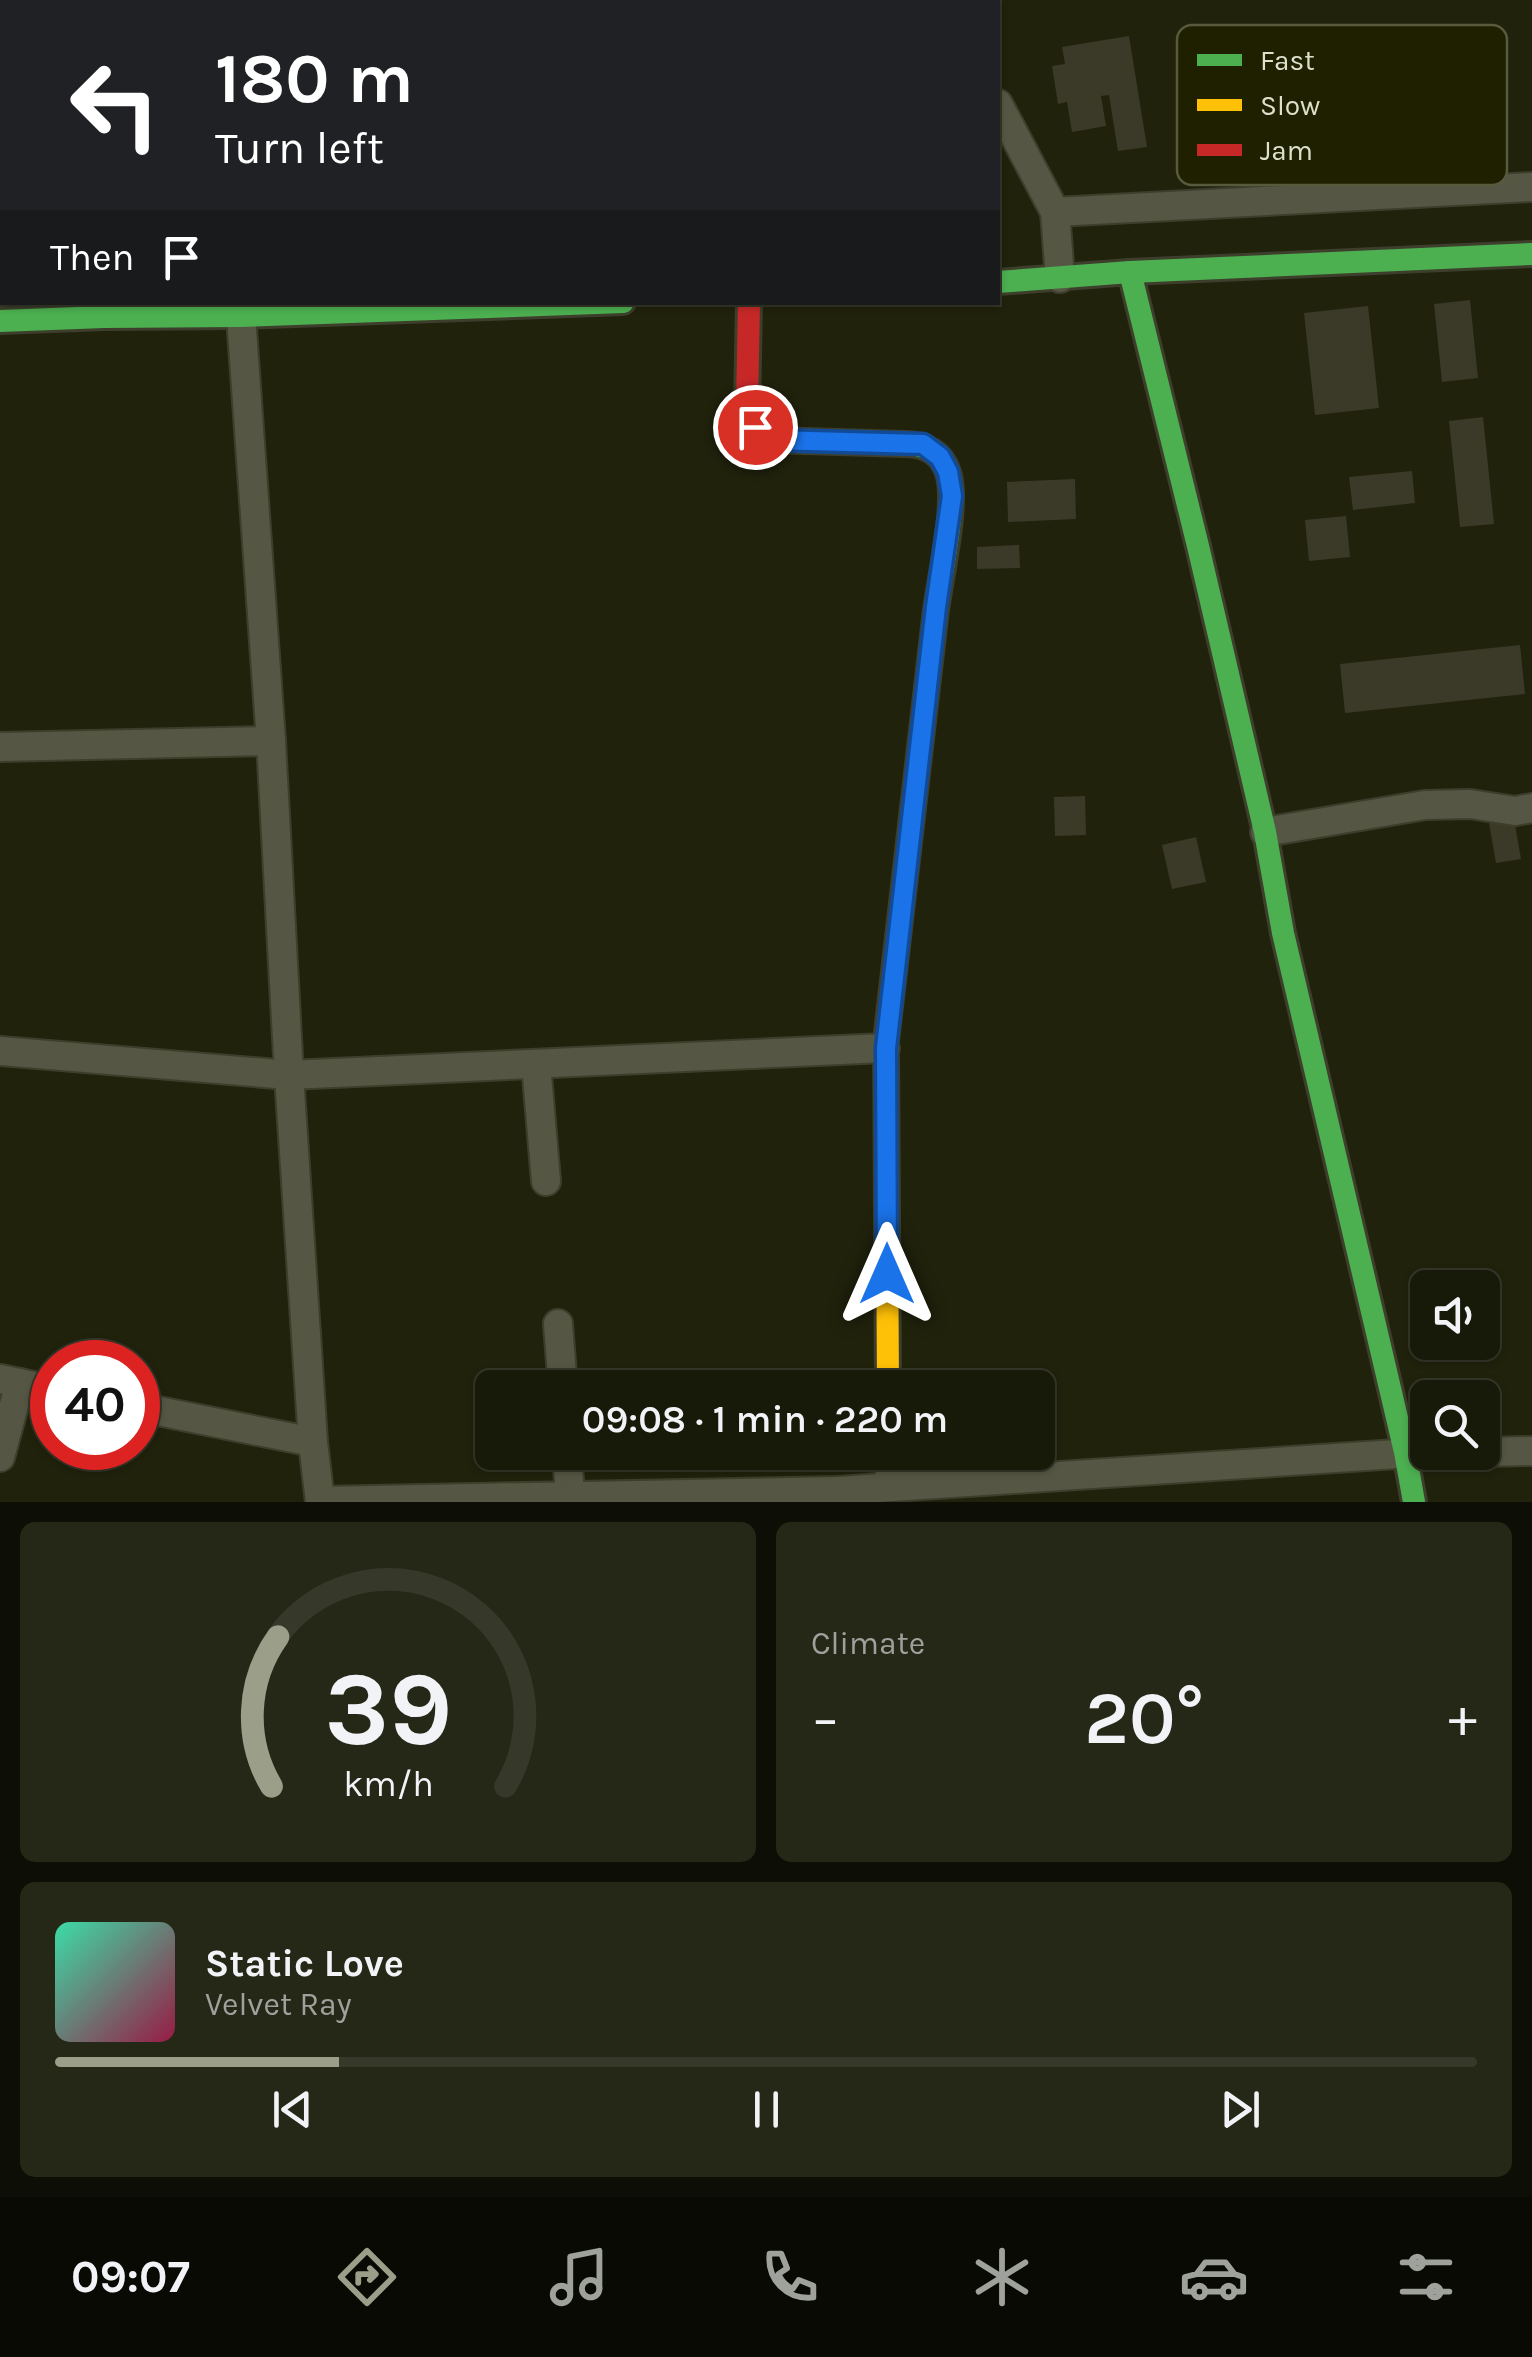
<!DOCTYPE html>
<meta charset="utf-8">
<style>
body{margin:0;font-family:Karla,sans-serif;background:#252717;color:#f1f3f6;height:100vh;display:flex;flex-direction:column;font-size:38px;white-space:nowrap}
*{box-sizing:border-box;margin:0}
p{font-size:32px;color:#9fa19c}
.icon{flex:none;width:55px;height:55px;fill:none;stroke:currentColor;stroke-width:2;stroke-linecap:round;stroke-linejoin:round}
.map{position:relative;height:1502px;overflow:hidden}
.sheet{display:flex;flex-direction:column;gap:20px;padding:20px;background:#0d0e05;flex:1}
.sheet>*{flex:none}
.banner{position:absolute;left:0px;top:0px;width:1000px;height:305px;box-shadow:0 2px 8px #0004,0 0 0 2px #36382a;background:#202124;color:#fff;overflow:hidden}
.controls{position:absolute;left:1410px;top:1270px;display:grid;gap:20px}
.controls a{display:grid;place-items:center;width:90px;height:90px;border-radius:15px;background:#181a09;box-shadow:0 2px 8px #0004,0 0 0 2px #36382a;font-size:50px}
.speed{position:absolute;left:30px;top:1340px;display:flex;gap:20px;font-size:50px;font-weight:700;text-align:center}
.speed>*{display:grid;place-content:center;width:130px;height:130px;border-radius:50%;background:#181a09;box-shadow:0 2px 8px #0004,0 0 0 2px #36382a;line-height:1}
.speed .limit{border:15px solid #d22;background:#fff;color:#111}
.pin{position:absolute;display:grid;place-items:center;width:85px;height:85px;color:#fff;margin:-42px;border:5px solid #fff;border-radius:50%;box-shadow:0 2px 10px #0007}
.me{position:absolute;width:110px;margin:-55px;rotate:0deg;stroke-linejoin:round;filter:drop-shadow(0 0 8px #0008)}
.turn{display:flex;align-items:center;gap:35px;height:210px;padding:0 50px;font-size:45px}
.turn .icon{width:130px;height:130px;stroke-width:2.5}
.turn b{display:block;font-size:70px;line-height:85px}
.then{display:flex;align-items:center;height:95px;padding:0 50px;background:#0003;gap:20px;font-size:38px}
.big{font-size:75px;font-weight:600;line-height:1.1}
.sheet .tile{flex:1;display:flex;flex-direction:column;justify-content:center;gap:15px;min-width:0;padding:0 35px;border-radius:15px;background:#252717}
.sheet .dial{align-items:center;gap:0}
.dial svg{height:260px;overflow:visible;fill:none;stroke:#36382a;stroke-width:7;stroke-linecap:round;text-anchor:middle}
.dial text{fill:#f1f3f6;stroke:none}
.song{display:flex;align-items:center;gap:30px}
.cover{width:120px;height:120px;border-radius:15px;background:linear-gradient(135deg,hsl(160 70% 55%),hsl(340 70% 35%))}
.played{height:10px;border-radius:5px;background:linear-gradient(90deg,#9b9e89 20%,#36382a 20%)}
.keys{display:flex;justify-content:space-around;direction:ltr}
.heat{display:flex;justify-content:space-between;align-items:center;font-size:55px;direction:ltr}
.sheet .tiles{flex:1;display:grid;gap:20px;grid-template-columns:1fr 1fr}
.tile:last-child{grid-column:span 2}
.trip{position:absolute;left:475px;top:1370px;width:580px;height:100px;border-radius:15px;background:#181a09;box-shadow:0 2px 8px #0004,0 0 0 2px #36382a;font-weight:600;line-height:100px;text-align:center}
.tabs{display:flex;height:160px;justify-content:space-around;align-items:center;background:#0a0a04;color:#9fa19c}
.tabs .icon{width:70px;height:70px}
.tabs .current{color:#9b9e89}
.tabs b{font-size:45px;color:#f1f3f6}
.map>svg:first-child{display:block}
.building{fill:#3b3a29}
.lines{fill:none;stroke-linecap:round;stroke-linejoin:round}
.street-casing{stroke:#3d3f2c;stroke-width:32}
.fast-casing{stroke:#3d3f2c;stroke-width:28}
.slow-casing{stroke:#3d3f2c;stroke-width:28}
.jam-casing{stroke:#3d3f2c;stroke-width:28}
.street{stroke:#555744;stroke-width:28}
.fast{stroke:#4caf50;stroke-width:22}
.slow{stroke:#ffc107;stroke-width:22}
.jam{stroke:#c62828;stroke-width:22}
.route-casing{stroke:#114b97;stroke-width:25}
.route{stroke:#1a73e8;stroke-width:18}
.key{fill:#1e2000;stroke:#575a3d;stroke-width:2.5}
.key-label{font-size:28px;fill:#dde1cc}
</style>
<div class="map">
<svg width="1532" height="1502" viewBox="0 0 1532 1502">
<rect width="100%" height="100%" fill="#20220c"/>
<!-- building -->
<g class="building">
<polygon points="1129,36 1147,147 1118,151 1109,95 1101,96 1106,126 1072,132 1067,102 1058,104 1052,66 1065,64 1062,47"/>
<polygon points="1470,300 1478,378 1442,382 1434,304"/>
<polygon points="1368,306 1379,408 1315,415 1304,313"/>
<polygon points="1483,417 1494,524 1460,527 1449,421"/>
<polygon points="1412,471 1415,503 1353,510 1349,477"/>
<polygon points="1075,479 1076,519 1008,522 1007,482"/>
<polygon points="1346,516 1350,557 1309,561 1305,520"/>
<polygon points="1019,545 1020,568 977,569 977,547"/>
<polygon points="1520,645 1525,694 1345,713 1340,664"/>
<polygon points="1085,796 1086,835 1055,836 1054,797"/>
<polygon points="1514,819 1521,859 1496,863 1489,823"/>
<polygon points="1196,837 1206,882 1172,889 1162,845"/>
</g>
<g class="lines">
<!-- street casing -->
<g class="street-casing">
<g id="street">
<polyline points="479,0 479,2"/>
<polyline points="957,0 957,2"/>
<polyline points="111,2 112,0"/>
<polyline points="0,54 2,54"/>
<polyline points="998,104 1055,212 1060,278"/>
<polyline points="1055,212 1532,187"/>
<polyline points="240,302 271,741 289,1075 313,1442 320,1502"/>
<polyline points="0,747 271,741"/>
<polyline points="1265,832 1425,805 1470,804 1515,811 1532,808"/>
<polyline points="0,1051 289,1075 885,1048"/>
<polyline points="536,1064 546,1181"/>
<polyline points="558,1324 563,1388"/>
<polyline points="0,1379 52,1390"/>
<polyline points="138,1407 313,1442"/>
<polyline points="567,1452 570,1496"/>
<polyline points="888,1452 891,1487 1428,1452"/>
<polyline points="1482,1452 1532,1451"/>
<polyline points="0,1457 20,1383"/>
<polyline points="320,1501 839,1491"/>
<polyline points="839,1502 839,1491 891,1487"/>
</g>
</g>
<!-- fast casing -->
<g class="fast-casing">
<g id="fast">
<polyline points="1130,272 1198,546 1265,832 1283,933 1405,1452 1414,1502"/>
<polyline points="998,282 1130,272 1532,254"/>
<polyline points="0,321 104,317 240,316 623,302"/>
<path d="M886,1041C902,900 918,759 935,618C939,581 957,510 949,476C943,453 926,444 904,444"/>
</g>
</g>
<!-- slow casing -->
<g class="slow-casing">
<polyline id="slow" points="886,1041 888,1388"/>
</g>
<!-- jam casing -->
<g class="jam-casing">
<polyline id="jam" points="749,302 747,407 755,427 772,440 904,444"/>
</g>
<!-- street -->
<use href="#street" class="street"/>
<!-- fast -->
<use href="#fast" class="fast"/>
<!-- slow -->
<use href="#slow" class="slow"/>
<!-- jam -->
<use href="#jam" class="jam"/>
</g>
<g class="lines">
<!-- route casing -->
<g class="route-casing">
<polyline id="route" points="755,427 772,440 923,444 940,457 948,472 952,496 936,607 886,1048 887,1274"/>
</g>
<!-- route -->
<use href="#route" class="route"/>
</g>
<!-- legend -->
<rect x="1177" y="25" width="330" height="160" rx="15" class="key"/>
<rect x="1197" y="54" width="45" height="12" fill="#4caf50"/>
<rect x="1197" y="99" width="45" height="12" fill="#ffc107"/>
<rect x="1197" y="144" width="45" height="12" fill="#c62828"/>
<g class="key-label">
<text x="1260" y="70">Fast</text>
<text x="1260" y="115">Slow</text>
<text x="1260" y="160">Jam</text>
</g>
</svg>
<div class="controls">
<a><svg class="icon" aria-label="sound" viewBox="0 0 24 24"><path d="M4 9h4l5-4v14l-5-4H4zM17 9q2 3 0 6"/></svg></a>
<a><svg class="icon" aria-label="search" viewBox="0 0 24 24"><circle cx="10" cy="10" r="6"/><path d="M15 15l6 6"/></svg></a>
</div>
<div class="speed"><div class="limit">40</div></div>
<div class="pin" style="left:755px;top:427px;background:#d93025"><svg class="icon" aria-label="arrive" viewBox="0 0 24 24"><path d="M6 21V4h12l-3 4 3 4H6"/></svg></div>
<svg class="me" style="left:887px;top:1274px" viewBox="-20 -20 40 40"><path d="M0-17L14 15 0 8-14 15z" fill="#1a73e8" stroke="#fff" stroke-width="4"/></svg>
<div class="trip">09:08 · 1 min · 220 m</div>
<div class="banner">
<div class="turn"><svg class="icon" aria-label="left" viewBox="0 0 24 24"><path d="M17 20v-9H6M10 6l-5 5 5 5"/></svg><div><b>180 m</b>Turn left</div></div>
<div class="then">Then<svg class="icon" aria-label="arrive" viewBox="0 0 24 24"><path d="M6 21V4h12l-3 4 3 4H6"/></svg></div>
</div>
</div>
<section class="sheet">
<div class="tiles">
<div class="tile dial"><svg viewBox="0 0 100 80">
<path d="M14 69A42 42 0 1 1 86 69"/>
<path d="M14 69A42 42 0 0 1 16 23" stroke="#9b9e89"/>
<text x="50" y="56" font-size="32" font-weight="700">39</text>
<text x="50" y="72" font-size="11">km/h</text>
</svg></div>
<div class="tile"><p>Climate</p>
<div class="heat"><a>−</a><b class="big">20°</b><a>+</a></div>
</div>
<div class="tile">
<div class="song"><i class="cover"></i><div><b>Static Love</b><p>Velvet Ray</p></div></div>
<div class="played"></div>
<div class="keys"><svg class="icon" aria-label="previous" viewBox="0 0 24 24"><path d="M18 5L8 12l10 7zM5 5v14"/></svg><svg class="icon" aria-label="pause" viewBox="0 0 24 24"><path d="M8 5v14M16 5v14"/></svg><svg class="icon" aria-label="next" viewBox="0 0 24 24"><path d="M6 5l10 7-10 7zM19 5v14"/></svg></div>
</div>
</div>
</section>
<nav class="tabs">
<b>09:07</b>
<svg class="icon current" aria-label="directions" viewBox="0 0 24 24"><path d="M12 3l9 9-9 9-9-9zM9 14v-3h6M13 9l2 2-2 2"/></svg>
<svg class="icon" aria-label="music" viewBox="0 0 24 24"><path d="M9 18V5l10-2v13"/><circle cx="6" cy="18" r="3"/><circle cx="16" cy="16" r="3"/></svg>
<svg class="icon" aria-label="phone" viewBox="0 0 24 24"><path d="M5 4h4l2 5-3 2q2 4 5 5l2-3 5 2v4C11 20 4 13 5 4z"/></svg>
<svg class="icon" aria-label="climate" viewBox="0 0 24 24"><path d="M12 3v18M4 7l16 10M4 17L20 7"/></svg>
<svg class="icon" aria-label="car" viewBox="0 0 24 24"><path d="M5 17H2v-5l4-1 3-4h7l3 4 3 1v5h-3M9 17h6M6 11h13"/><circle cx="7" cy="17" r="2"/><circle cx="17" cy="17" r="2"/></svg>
<svg class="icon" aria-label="filters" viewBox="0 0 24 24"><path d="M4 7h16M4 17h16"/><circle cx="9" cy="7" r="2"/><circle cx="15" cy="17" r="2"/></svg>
</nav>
